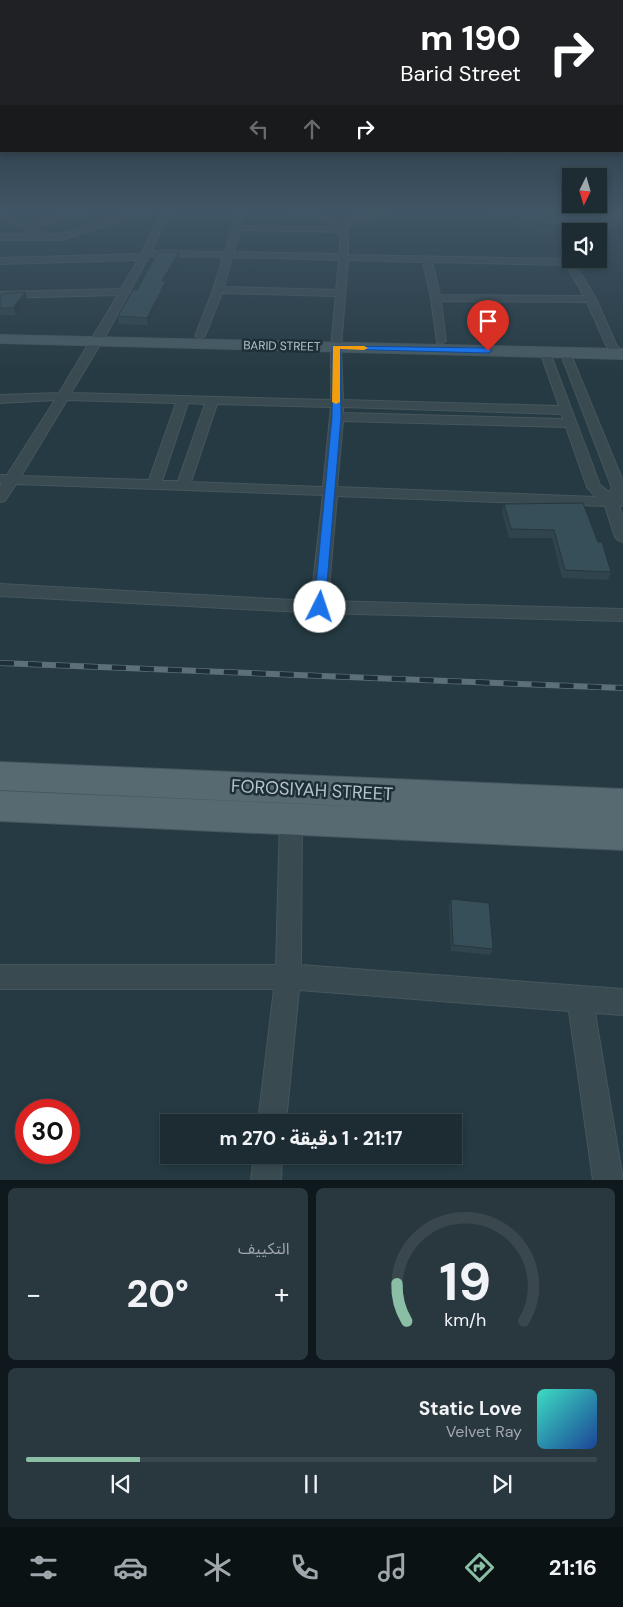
<!DOCTYPE html>
<html lang="ar">
<meta charset="utf-8">
<style>
body{margin:0;font-family:"DM Sans","Noto Sans Arabic",sans-serif;background:#29383e;color:#f1f3f6;direction:rtl;height:100vh;display:flex;flex-direction:column;font-size:19px;white-space:nowrap}
*{box-sizing:border-box;margin:0}
p{font-size:16px;color:#a0a7ac}
.icon{flex:none;width:28px;height:28px;fill:none;stroke:currentColor;stroke-width:2;stroke-linecap:round;stroke-linejoin:round}
.map{position:relative;height:1180px;overflow:hidden;direction:ltr}
.details{display:flex;flex-direction:column;gap:8px;padding:8px;background:#0f181c;flex:1}
.details>*{flex:none}
.banner{position:absolute;left:0px;top:0px;width:624px;height:152px;box-shadow:0 2px 8px #0003,0 0 0 1px #3a484d;direction:rtl;background:#202124;color:#fff;overflow:hidden}
.needle{width:32px;rotate:185deg}
.buttons{position:absolute;left:562px;top:168px;display:grid;gap:10px}
.buttons a{display:grid;place-items:center;width:45px;height:45px;border-radius:0px;background:#1c2c32;box-shadow:0 2px 8px #0003,0 0 0 1px #3a484d;font-size:25px}
.speed{position:absolute;left:15px;top:1099px;display:flex;gap:10px;font-size:25px;font-weight:700;text-align:center}
.speed>*{display:grid;place-content:center;width:65px;height:65px;border-radius:50%;background:#1c2c32;box-shadow:0 2px 8px #0003,0 0 0 1px #3a484d;line-height:1}
.speed .limit{border:8px solid #d22;background:#fff;color:#111}
.pin{position:absolute;display:grid;place-items:center;width:42px;height:42px;color:#fff;margin:-51px -21px;border-radius:50% 50% 50% 0;rotate:-45deg;box-shadow:0 0 5px #0007}
.pin .icon{rotate:45deg}
.me{position:absolute;width:55px;margin:-28px;rotate:4deg;stroke-linejoin:round;filter:drop-shadow(0 0 4px #0008)}
.turn{display:flex;align-items:center;gap:18px;height:105px;padding:0 20px;font-size:22px}
.turn .icon{width:65px;height:65px;stroke-width:2.5}
.turn b{display:block;font-size:35px;line-height:42px}
.lanes{display:flex;align-items:center;height:48px;padding:0 20px;background:#0003;justify-content:center;gap:25px;direction:ltr}
.lanes .off{opacity:.35}
.big{font-size:38px;font-weight:700;line-height:1.1}
.details .card{flex:1;display:flex;flex-direction:column;justify-content:center;gap:8px;min-width:0;padding:0 18px;border-radius:8px;background:#29383e}
.details .dial{align-items:center;gap:0}
.dial svg{height:130px;overflow:visible;fill:none;stroke:#3a484d;stroke-width:7;stroke-linecap:round;text-anchor:middle}
.dial text{fill:#f1f3f6;stroke:none}
.song{display:flex;align-items:center;gap:15px}
.cover{width:60px;height:60px;border-radius:8px;background:linear-gradient(135deg,hsl(170 70% 55%),hsl(220 70% 35%))}
.played{height:5px;border-radius:2px;background:linear-gradient(90deg,#8abfa5 20%,#3a484d 20%)}
.keys{display:flex;justify-content:space-around;direction:ltr}
.heat{display:flex;justify-content:space-between;align-items:center;font-size:28px;direction:ltr}
.details .tiles{flex:1;display:grid;gap:8px;grid-template-columns:1fr 1fr}
.card:last-child{grid-column:span 2}
.trip{position:absolute;left:160px;top:1114px;width:302px;height:50px;border-radius:0px;background:#1c2c32;box-shadow:0 2px 8px #0003,0 0 0 1px #3a484d;font-weight:700;line-height:50px;text-align:center;direction:rtl}
.dock{display:flex;height:80px;justify-content:space-around;align-items:center;background:#0b1214;color:#a0a7ac}
.dock .icon{width:35px;height:35px}
.dock .on{color:#8abfa5}
.dock b{font-size:22px;color:#f1f3f6}
.map>svg:first-child{display:block}
.lines{fill:none;stroke-linecap:round;stroke-linejoin:round}
.minor-casing{stroke:#46565d;stroke-width:2}
.secondary-casing{stroke:#46565d;stroke-width:2}
.primary-casing{stroke:#46565d;stroke-width:2}
.minor{fill:#394a51;fill-rule:evenodd}
.secondary{fill:#475b64;fill-rule:evenodd}
.primary{fill:#576a71;fill-rule:evenodd}
.rail-casing{stroke:#5b7078;stroke-width:6}
.rail{stroke:#1e2f37;stroke-width:4.5;stroke-dasharray:14;stroke-linecap:butt}
.wall{fill:#2f444c}
.shaded-wall{fill:#26373e}
.building{fill:#374f58;stroke:#26373e}
.route{fill:#1a73e8;stroke:#114b97}
.slow{fill:#f59e0b}
.labels{text-anchor:middle;stroke-width:5;stroke-linejoin:round;paint-order:stroke}
.far-street-label{font-size:12px;fill:#b6c5cb;stroke:#1e2f37}
.near-street-label{font-size:18px;fill:#b6c5cb;stroke:#1e2f37}
</style>
<div class="map">
<svg width="623" height="1180" viewBox="0 0 623 1180">
<rect width="100%" height="100%" fill="#253a42"/>
<g class="lines">
<!-- minor casing -->
<g class="minor-casing">
<g id="minor">
<polygon points="76,210 88,210 34,228 40,231 40,234 60,234 141,210 153,210 61,240 0,240 0,234 34,234 0,218 0,213 27,225"/>
<path d="M163,210H171L151,251L225,252L238,210H246L241,226L340,227L341,223L368,210H378L348,226V255L567,259L571,257V259H576L574,262L596,299L616,344L623,353L622,356H614L606,345L587,302L441,301L446,341L441,344L437,343L431,298L423,262L348,260L341,347L343,400L559,406L540,352L545,349L549,350L600,485L609,492L612,488L560,352L565,349L569,350L623,481V492L620,497L623,498V506H619L623,517V542L618,540L615,537L605,506L337,496L328,601L623,609V621L319,613L0,596V584L311,601L323,495L16,484L5,501L0,502V487L2,483H0V475H7L55,400L0,403V395L59,393L118,295L0,298V292L121,289L138,260L0,264V258L141,254ZM240,230L340,232V254L234,252ZM149,256L223,257L213,290L195,336L200,339L205,336L222,293L336,296L331,347V400L71,393L107,333ZM232,257L339,260L336,290L224,287ZM432,262L566,265L584,296L440,295ZM67,400L176,403L149,480L21,476ZM188,403L205,404L178,481H162ZM217,404L331,407L323,487L191,482ZM343,407L561,414L563,419L343,413ZM343,421L566,427L587,487L596,497L337,487Z"/>
<polygon points="282,210 295,210 341,223 337,225"/>
<polygon points="385,210 395,210 369,223 362,221"/>
<polygon points="620,214 623,214 623,220 599,237 599,231"/>
<polygon points="291,810 299,813 302,820 301,965 623,989 623,1015 595,1013 623,1180 593,1180 569,1011 299,990 286,1122 258,1122 274,989 0,989 0,965 276,965 280,820 283,813"/>
<polygon points="254,1155 282,1155 281,1180 251,1180"/>
</g>
</g>
<!-- secondary casing -->
<g class="secondary-casing">
<g id="secondary">
<polygon points="579,210 598,210 623,216 623,222 580,212"/>
<polygon points="0,335 623,349 623,359 0,343"/>
</g>
</g>
<!-- primary casing -->
<g class="primary-casing">
<polygon id="primary" points="0,762 623,789 623,850 0,821 0,791 395,808 0,790"/>
</g>
<!-- minor -->
<use href="#minor" class="minor"/>
<!-- secondary -->
<use href="#secondary" class="secondary"/>
<!-- primary -->
<use href="#primary" class="primary"/>
<!-- rail casing -->
<g class="rail-casing">
<polyline id="rail" points="0,663 623,688"/>
</g>
<!-- rail -->
<use href="#rail" class="rail"/>
</g>
<!-- wall -->
<g class="wall">
<polygon points="496,210 592,210 590,216 552,236 493,219 494,211"/>
<polygon points="179,252 180,258 166,281 167,288 148,325 119,324 118,316 137,290"/>
<polygon points="25,292 27,299 16,315 0,315 0,298"/>
<polygon points="504,504 598,542 611,572 608,580 562,578 552,538 509,538 502,512"/>
<polygon points="451,899 493,949 490,955 451,951 449,906"/>
</g>
<!-- shaded-wall -->
<g class="shaded-wall">
<polygon points="588,210 592,210 590,216 552,236 554,227"/>
<polygon points="179,252 180,258 162,288 162,281"/>
<polygon points="166,281 167,288 148,325 147,318"/>
<polygon points="25,292 27,299 16,315 13,308"/>
</g>
<!-- building -->
<g class="building">
<polygon points="496,210 588,210 554,227 494,211"/>
<polygon points="158,252 179,252 162,281 166,281 147,318 118,316 133,290 137,290"/>
<polygon points="25,292 13,308 0,308 0,298 3,294"/>
<polygon points="583,503 598,542 602,542 611,572 565,570 554,530 511,529 504,504"/>
<polygon points="451,899 489,903 493,949 453,945"/>
</g>
<!-- sky -->
<linearGradient id="sky" x2="0" y2="1"><stop stop-color="#142024"/><stop offset="0.56" stop-color="#405565"/><stop offset="1" stop-color="#405565" stop-opacity="0"/></linearGradient>
<rect width="623" height="375" fill="url(#sky)"/>
<!-- route -->
<polygon class="route" points="333,346 488,348 492,351 488,353 340,349 341,417 325,607 320,611 314,607 332,417"/>
<!-- slow -->
<polygon class="slow" points="333,346 364,346 368,348 364,350 340,349 340,402 336,404 332,402"/>
<g class="labels">
<!-- far-street labels -->
<g class="far-street-label">
<text transform="translate(282 346) rotate(1)" y="4">BARID STREET</text>
</g>
<!-- near-street labels -->
<g class="near-street-label">
<text transform="translate(312 790) rotate(3)" y="6">FOROSIYAH STREET</text>
</g>
</g>
</svg>
<div class="buttons">
<a><svg class="needle" viewBox="-14 -14 28 28"><path d="M0-13l5 13h-10z" fill="#e53935"/><path d="M0 13l5-13h-10z" fill="#a0a7ac"/></svg></a>
<a><svg class="icon" aria-label="sound" viewBox="0 0 24 24"><path d="M4 9h4l5-4v14l-5-4H4zM17 9q2 3 0 6"/></svg></a>
</div>
<div class="speed"><div class="limit">30</div></div>
<div class="pin" style="left:488px;top:351px;background:#d93025"><svg class="icon" aria-label="arrive" viewBox="0 0 24 24"><path d="M6 21V4h12l-3 4 3 4H6"/></svg></div>
<svg class="me" style="left:320px;top:607px" viewBox="-20 -20 40 40"><circle r="19" fill="#fff"/><path d="M0-13L10 11 0 6-10 11z" fill="#1a73e8"/></svg>
<div class="trip">21:17 · 1 دقيقة · 270 m</div>
<div class="banner">
<div class="turn"><svg class="icon" aria-label="right" viewBox="0 0 24 24"><path d="M7 20v-9h11M14 6l5 5-5 5"/></svg><div><b>190 m</b>Barid Street</div></div>
<div class="lanes"><svg class="icon off" aria-label="left" viewBox="0 0 24 24"><path d="M17 20v-9H6M10 6l-5 5 5 5"/></svg><svg class="icon off" aria-label="ahead" viewBox="0 0 24 24"><path d="M12 20V5M6 11l6-6 6 6"/></svg><svg class="icon" aria-label="right" viewBox="0 0 24 24"><path d="M7 20v-9h11M14 6l5 5-5 5"/></svg></div>
</div>
</div>
<section class="details">
<div class="tiles">
<div class="card dial"><svg viewBox="0 0 100 80">
<path d="M14 69A42 42 0 1 1 86 69"/>
<path d="M14 69A42 42 0 0 1 8 46" stroke="#8abfa5"/>
<text x="50" y="56" font-size="32" font-weight="700">19</text>
<text x="50" y="72" font-size="11">km/h</text>
</svg></div>
<div class="card"><p>التكييف</p>
<div class="heat"><a>−</a><b class="big">20°</b><a>+</a></div>
</div>
<div class="card">
<div class="song"><i class="cover"></i><div><b>Static Love</b><p>Velvet Ray</p></div></div>
<div class="played"></div>
<div class="keys"><svg class="icon" aria-label="previous" viewBox="0 0 24 24"><path d="M18 5L8 12l10 7zM5 5v14"/></svg><svg class="icon" aria-label="pause" viewBox="0 0 24 24"><path d="M8 5v14M16 5v14"/></svg><svg class="icon" aria-label="next" viewBox="0 0 24 24"><path d="M6 5l10 7-10 7zM19 5v14"/></svg></div>
</div>
</div>
</section>
<nav class="dock">
<b>21:16</b>
<svg class="icon on" aria-label="directions" viewBox="0 0 24 24"><path d="M12 3l9 9-9 9-9-9zM9 14v-3h6M13 9l2 2-2 2"/></svg>
<svg class="icon" aria-label="music" viewBox="0 0 24 24"><path d="M9 18V5l10-2v13"/><circle cx="6" cy="18" r="3"/><circle cx="16" cy="16" r="3"/></svg>
<svg class="icon" aria-label="phone" viewBox="0 0 24 24"><path d="M5 4h4l2 5-3 2q2 4 5 5l2-3 5 2v4C11 20 4 13 5 4z"/></svg>
<svg class="icon" aria-label="climate" viewBox="0 0 24 24"><path d="M12 3v18M4 7l16 10M4 17L20 7"/></svg>
<svg class="icon" aria-label="car" viewBox="0 0 24 24"><path d="M5 17H2v-5l4-1 3-4h7l3 4 3 1v5h-3M9 17h6M6 11h13"/><circle cx="7" cy="17" r="2"/><circle cx="17" cy="17" r="2"/></svg>
<svg class="icon" aria-label="filters" viewBox="0 0 24 24"><path d="M4 7h16M4 17h16"/><circle cx="9" cy="7" r="2"/><circle cx="15" cy="17" r="2"/></svg>
</nav>
